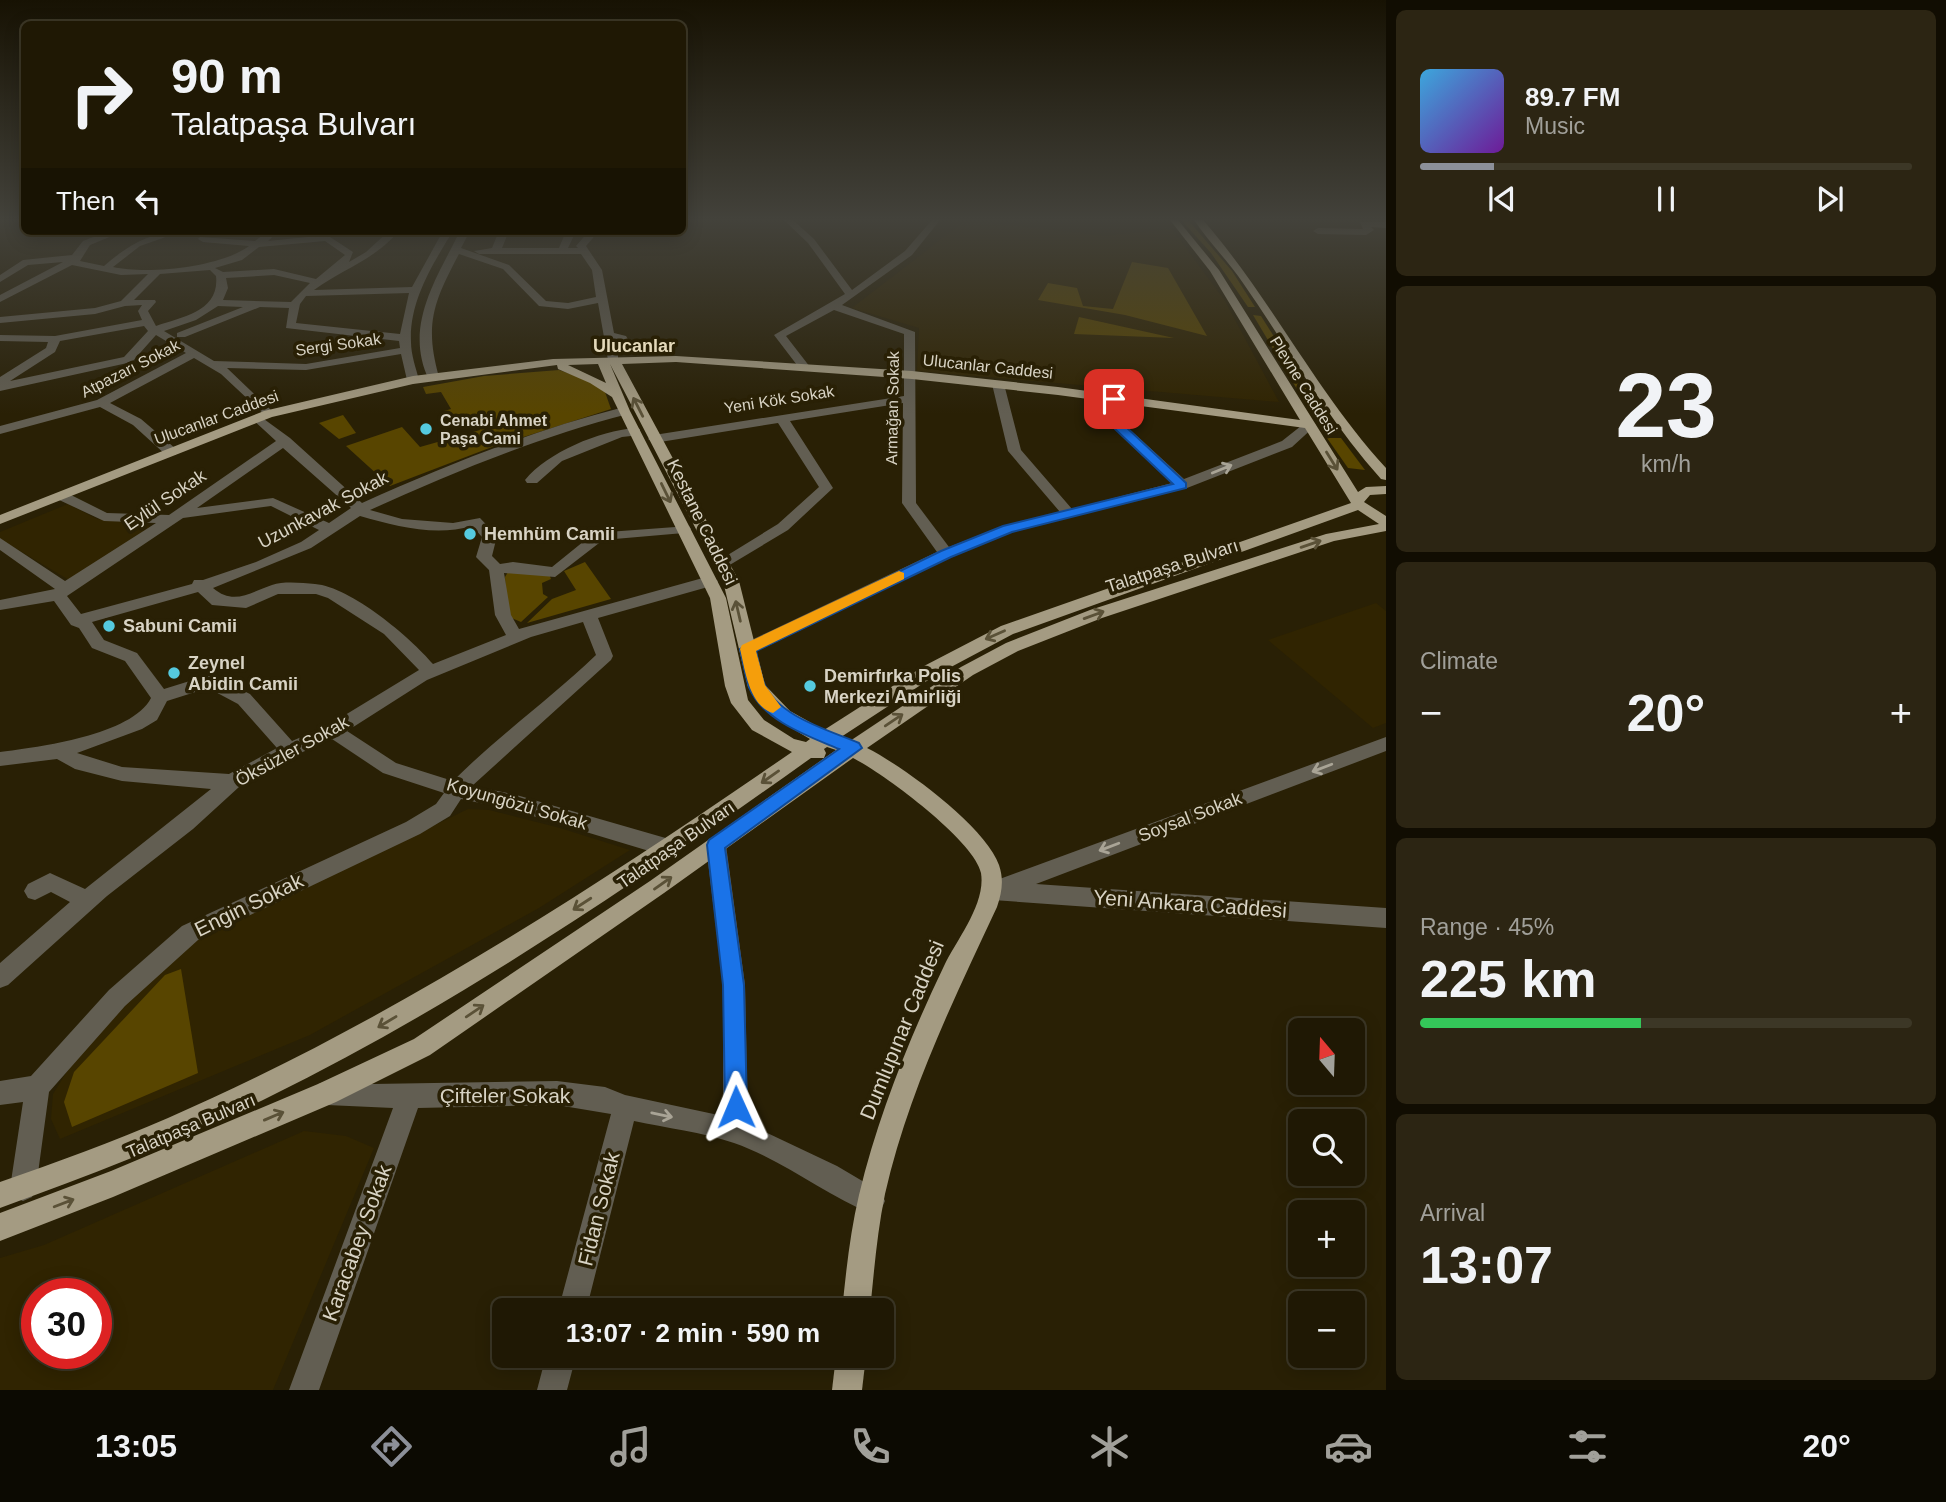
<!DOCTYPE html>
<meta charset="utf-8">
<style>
body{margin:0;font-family:Arial,sans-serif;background:#2c2513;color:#f1f3f6;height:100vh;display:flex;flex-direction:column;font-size:26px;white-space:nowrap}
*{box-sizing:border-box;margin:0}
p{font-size:23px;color:#a1a09a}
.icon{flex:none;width:38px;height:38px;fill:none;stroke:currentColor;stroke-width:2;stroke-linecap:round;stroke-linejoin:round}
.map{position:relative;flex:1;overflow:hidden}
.side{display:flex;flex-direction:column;gap:10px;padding:10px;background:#110d02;width:560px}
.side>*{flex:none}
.top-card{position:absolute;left:21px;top:21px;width:665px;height:214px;border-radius:10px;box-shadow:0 4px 18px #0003,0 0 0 2px #3c3726;background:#1f1804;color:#f1f3f6;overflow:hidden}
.needle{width:46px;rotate:341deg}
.controls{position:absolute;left:1288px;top:1018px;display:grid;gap:14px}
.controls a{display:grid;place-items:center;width:77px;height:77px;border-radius:10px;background:#1f1804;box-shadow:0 4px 18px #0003,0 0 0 2px #3c3726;font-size:35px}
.speed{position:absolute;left:21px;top:1278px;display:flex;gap:14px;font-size:35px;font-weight:700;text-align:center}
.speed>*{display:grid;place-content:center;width:91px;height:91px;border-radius:50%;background:#1f1804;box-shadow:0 4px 18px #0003,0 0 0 2px #3c3726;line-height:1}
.speed .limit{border:10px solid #d22;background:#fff;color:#111}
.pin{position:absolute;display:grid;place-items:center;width:60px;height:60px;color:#fff;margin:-30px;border-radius:14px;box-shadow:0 4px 10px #0006}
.me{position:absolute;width:77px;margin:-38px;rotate:359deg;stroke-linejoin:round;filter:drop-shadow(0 0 5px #0008)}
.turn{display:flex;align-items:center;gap:24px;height:147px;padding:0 35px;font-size:32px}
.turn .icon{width:91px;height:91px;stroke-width:2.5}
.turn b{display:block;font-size:49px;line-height:60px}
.then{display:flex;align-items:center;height:66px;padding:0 35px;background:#0003;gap:14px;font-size:26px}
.big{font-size:52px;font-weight:600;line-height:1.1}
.side .widget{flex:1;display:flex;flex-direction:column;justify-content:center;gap:10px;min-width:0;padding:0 24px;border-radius:10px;background:#2c2513}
.side .dial{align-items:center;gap:0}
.dial b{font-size:91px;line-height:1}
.song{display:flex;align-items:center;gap:21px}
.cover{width:84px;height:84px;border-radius:10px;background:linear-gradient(135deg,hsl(200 70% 55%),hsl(280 70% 35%))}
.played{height:7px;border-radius:4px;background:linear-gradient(90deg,#8c9099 15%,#3c3726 15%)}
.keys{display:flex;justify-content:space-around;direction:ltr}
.heat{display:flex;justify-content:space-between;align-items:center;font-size:38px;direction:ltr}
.charge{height:10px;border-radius:5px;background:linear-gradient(90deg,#34c759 45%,#3c3726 0)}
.trip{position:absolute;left:492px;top:1298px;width:402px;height:70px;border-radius:10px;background:#1f1804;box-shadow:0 4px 18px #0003,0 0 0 2px #3c3726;font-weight:600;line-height:70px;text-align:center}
.tabs{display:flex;height:112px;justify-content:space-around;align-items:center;background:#0c0a02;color:#a1a09a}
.tabs .icon{width:49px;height:49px}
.tabs .selected{color:#8c9099}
.tabs b{font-size:32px;color:#f1f3f6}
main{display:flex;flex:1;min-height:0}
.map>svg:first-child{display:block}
.built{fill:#302401;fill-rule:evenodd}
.green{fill:#584500}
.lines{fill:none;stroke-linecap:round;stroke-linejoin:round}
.minor{fill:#625e52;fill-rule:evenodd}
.major{fill:#a49b82;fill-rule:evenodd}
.oneway{stroke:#5a5137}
.oneway2{stroke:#a9a496}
.route{fill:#1a73e8;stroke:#114b97;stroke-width:2}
.slow{fill:#f59e0b}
.poi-dot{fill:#55cadf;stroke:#292005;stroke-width:2.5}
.labels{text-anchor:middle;stroke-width:7;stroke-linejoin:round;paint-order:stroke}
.far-street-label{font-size:16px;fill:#d8d3c4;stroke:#292005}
.far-poi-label{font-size:16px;font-weight:bold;fill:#d8d3c4;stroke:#292005;text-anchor:start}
.far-quarter-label{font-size:18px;font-weight:bold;fill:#e4d9ba;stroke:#292005}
.street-label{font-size:18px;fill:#d8d3c4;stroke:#292005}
.poi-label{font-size:18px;font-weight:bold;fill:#d8d3c4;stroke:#292005;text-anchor:start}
.near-street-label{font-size:21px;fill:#d8d3c4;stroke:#292005}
</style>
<main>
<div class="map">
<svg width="1386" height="1390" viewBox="0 0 1386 1390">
<rect width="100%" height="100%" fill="#292005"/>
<!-- built -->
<g class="built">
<polygon points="966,220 1104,236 1172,229 1225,301 1279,402 917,371 919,328 852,308"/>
<polygon points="68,504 97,519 147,523 150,529 69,580 0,539 0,532"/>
<polygon points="1376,603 1386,611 1386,723 1373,728 1268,640"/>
<polygon points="468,809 489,810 560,828 630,850 539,908 310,1035 60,1139 51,1119 53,1094 81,1049 187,945"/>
<path d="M304,1131L346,1136L374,1148L273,1390H0V1258L44,1245ZM96,1293V1353H37V1293Z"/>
</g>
<!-- green -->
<g class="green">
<polygon points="1181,220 1188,220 1232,271 1255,307 1248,307 1211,253"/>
<polygon points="1132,262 1168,268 1207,336 1125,315 1038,300 1048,283 1077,288 1083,306 1113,309"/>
<polygon points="1253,315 1261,316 1316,403 1304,401"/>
<polygon points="1079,317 1174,338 1074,334"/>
<polygon points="559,370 587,380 605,392 611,409 492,447 390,486 346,446 402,427 420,447 480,430 476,422 456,427 444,411 451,409 441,392 426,394 423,387 484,376"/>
<polygon points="343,415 356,433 339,439 319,423"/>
<polygon points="1327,438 1341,438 1365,470 1348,468"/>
<polygon points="585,562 611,599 527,623 552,599 576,590 564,571"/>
<polygon points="508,572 549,574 551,579 542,583 543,594 548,597 521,622 507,616 505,577"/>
<polygon points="181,969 198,1073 72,1127 64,1102 74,1072 165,975"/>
</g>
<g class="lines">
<!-- minor -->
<g class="minor">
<polygon points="784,220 793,220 814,239 852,290 905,251 932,220 940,220 912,255 842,305 915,332 916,503 949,547 1003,526 1060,512 1008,451 992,384 994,381 1004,384 1021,450 1072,509 1172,483 1116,430 1108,399 1110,396 1120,399 1126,426 1184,479 1282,441 1306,422 1316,425 1292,447 1187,488 1013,532 951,557 753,653 741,653 739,649 741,645 937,552 902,503 903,403 790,421 833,488 788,530 723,569 715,564 718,561 778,524 819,487 778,423 654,443 648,439 654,435 904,396 904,334 834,310 786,336 810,367 804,370 800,369 774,335 845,294 808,243"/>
<polygon points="1360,222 1386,222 1386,228 1371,227 1374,230 1366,235 1318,234 1313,231 1318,228 1363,229"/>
<path d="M109,231H124L90,245L80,261L104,266C127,246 151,231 183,231L140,246L113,267C148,275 221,267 249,246L203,242L198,239L200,237L255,241L268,231H279L268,241L327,235L353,252L349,262L366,252L389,231H399C373,261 344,268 314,290L412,287L443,231H453C432,265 409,302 411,342C411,355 416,368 419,380L413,384L407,380L401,354L306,370L227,368L272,411L274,414L268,418L221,374L194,358L110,403L141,419L176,449V455H166L133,425L100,407L0,434V426L97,400L186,353L156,335L132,362L0,391V377L46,348L48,342L0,341V335L55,336L142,320L138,311L142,305L125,306L95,314L0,323V317L95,308L121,301L148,274L121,275L72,265L0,302V295L63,262L28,265L0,282V275L23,260L72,255L83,241ZM325,241L345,255L316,279L274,269L223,272L215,268L242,260L259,247ZM210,270L216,276C220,311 183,317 156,326L148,311L156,302L155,300H134L160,274ZM274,275L310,283L291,302L223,300L228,288L226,278ZM409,293L400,334L296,323L300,304L306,296ZM218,306L243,307L177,333V337H185L260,307L289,308L286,328L399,341L400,348L306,364L214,361L164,331L196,320ZM144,326L148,331L124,357L10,381L55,352L60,341Z"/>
<path d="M460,231H470L461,248L509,265L546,301L568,303L596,297L592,270L581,254H479L474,251L492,248L499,231H509L502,248H559L566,231H576L568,248H578L576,246L589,231H599L586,246L602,270L614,333L626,336L631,344L618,351V362L608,360L598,303L568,309L539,306L503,269L459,254C434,301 424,324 439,377L429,380C403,326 437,278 460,231Z"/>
<path d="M624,407L628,408V414C539,437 454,472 370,510L402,519L453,523L480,518L497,536L492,556L500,564L513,562L552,567L594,533L689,526L691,529L684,533L603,540L555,577L504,573L511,615L519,629L710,576L718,581L715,585L598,618L613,656L611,660L472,786L513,794L669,839L676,842L679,848L676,854L669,857L513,810L461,799L450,816L420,834L198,940L125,1006L49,1092L36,1188L32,1197L23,1201L14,1197L10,1188L23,1102L0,1105V1081L31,1076L109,990L182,926L406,822L436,804L444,793L383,773L332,739L296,755L239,787L193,829L107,896L8,985L0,988V963L70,902L51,892L35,900L28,898L24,891L28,884L50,873L85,889L211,789L122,781L75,769L57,759L0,766V752C39,747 132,735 151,698L125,661L92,648L79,628L71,625L54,601L0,610V600L55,589L0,550V538L65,581L156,523L104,521L57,499V493H67L107,513L169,515L276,441L251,418L257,414L290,438L362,503C447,465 533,430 624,407ZM283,448L351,508L329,523L273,498L197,508ZM271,506L319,530L301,542L256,562L203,580H194L192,584L81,614L67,596L183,518ZM360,516C396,526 435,537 472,526L482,537L476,557L489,570L495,615L506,635L433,664C410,637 351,587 315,584C302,583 284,581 272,585C250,592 234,606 213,588L311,548ZM198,592L212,605L246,608L278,594H316L328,598L384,634L419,670L327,726L292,741L250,694L215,677L209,675L164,689L137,653L104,640L92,622ZM583,622L596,655C550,699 498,736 453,781L396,763L347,731L427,680L531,637ZM208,688L238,704L277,748L229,774L122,767L77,753L142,729L157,720L167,701Z"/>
<path d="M635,428L640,429V435L622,437L562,461L537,483H527L525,480C548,452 599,431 635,428Z"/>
<polygon points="1386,737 1386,751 1036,884 1386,908 1386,928 993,900 986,898 982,891 986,884"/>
<path d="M716,836L723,839L726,845L745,985L748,1124L837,1166L881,1192L885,1201L881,1210L872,1214C825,1195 783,1160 734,1143C702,1132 666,1128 634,1121L586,1311H558L611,1114L557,1105L418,1108L319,1390H289L393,1108L327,1105L318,1102L315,1093L318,1084L327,1081L372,1084L557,1081L605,1087L625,1095L723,1116V985L706,845L709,839Z"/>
<polygon points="546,1356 576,1356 567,1390 537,1390"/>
</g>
<!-- major -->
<g class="major">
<path d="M1170,220H1178L1219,270L1358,492L1366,487L1386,486V494L1370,495L1364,502L1386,516V531L1334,541L1102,618L1018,651L973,675L867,748C903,766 986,827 999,865C1004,880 1002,892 997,907C953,1001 908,1093 885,1194C877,1233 874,1272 870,1311H842C846,1272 850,1233 859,1195C878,1116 909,1039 944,966C957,939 986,904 981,873C975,841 883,773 853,758L664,893L430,1055L336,1102L113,1197L0,1241V1213L111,1171L318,1084L414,1039L650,881L836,750L827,747L824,749L826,753L824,758H811C637,882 460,1003 269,1097C181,1140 91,1175 0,1208V1182C57,1162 113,1142 168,1118C390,1021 593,889 792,752L752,730L731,703L725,686L710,598L612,397L590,383L558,369L557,365L413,384L272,417L0,524V515L264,411L413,376L553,359L676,356L912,371L1058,387L1300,420L1210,271ZM676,362L912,379L1058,395L1305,428L1351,503L1001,626L924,666L824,730L790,711L765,685L739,581L622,364ZM598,364L606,383L568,365ZM610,364L723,581L748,687L763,707L778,720L810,739L806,742L794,739L764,720L748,700L726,598L630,411ZM1358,510L1379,524L1326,534L1090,610L1006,643L961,667L850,741L841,737L936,675L1013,634Z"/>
<path d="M1194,220H1203C1271,298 1316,392 1386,468V480L1381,479C1327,419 1289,349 1243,283C1228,261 1208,241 1194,220Z"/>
<polygon points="836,1356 866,1356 862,1390 832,1390"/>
</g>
</g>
<!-- one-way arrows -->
<defs><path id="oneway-shaft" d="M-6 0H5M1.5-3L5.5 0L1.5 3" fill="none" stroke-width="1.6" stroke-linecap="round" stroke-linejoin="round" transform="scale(1.75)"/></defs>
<g class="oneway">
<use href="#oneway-shaft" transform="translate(638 407) rotate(-117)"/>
<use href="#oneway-shaft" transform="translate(1332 461) rotate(58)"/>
<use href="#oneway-shaft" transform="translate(666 493) rotate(64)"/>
<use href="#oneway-shaft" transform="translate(1311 544) rotate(-19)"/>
<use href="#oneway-shaft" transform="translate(738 611) rotate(-103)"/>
<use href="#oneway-shaft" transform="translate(1094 615) rotate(-20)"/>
<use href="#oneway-shaft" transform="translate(995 635) rotate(156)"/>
<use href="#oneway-shaft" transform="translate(894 720) rotate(-34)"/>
<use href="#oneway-shaft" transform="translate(770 777) rotate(145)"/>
<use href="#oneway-shaft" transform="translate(663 883) rotate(-35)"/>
<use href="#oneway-shaft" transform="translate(582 904) rotate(147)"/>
<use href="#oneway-shaft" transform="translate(475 1011) rotate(-34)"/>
<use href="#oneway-shaft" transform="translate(387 1022) rotate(149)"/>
<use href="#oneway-shaft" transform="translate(274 1116) rotate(-23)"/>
<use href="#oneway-shaft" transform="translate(64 1203) rotate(-21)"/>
</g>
<g class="oneway2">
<use href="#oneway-shaft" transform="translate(1222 469) rotate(-22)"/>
<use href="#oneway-shaft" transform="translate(1322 768) rotate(159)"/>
<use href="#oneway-shaft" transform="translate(1109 847) rotate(159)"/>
<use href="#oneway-shaft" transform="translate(662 1115) rotate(12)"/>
</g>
<!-- sky -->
<linearGradient id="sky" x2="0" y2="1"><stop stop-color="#171203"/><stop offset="0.53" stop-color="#43423b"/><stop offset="1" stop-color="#43423b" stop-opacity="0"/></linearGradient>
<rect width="1386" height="414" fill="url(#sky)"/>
<!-- route -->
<path class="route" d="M1110,396L1120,399L1125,426L1186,483V488L1012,532L951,557L756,651C758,661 760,673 764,683C778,717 829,730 859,743L862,748L725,848L744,985L747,1107L744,1115L736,1118L728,1115L725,1107L723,985L707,845L709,840L839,749C808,736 763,721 749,687C745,675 743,661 740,649L941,551L1003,526L1173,484L1115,429Z"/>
<!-- slow -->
<path class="slow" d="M899,571L904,573V579L756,651L765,685L781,707L773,713C749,706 745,669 740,649L742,645Z"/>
<!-- markers -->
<g class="poi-dot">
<circle cx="426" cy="429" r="7"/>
<circle cx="470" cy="534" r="7"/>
<circle cx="109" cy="626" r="7"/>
<circle cx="174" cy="673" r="7"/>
<circle cx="810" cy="686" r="7"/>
</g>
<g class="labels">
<!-- far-street labels -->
<g class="far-street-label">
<text transform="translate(338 344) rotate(-8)" y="6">Sergi Sokak</text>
<text transform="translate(988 366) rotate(6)" y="6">Ulucanlar Caddesi</text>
<text transform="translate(130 368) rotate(-27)" y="6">Atpazarı Sokak</text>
<text transform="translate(1304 385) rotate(58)" y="6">Plevne Caddesi</text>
<text transform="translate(779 399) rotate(-9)" y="6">Yeni Kök Sokak</text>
<text transform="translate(892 408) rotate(-89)" y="6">Armağan Sokak</text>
<text transform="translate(216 417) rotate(-20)" y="6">Ulucanlar Caddesi</text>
</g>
<!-- far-poi labels -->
<g class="far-poi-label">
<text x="440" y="426">Cenabi Ahmet<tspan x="440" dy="18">Paşa Cami</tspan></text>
</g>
<!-- far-quarter labels -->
<g class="far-quarter-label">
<text x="634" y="352">Ulucanlar</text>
</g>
<!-- street labels -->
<g class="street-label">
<text transform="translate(165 500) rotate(-34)" y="6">Eylül Sokak</text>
<text transform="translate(323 510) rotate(-28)" y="6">Uzunkavak Sokak</text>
<text transform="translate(702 522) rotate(64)" y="6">Kestane Caddesi</text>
<text transform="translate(1172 566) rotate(-18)" y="6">Talatpaşa Bulvarı</text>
<text transform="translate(292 751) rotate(-29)" y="6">Öksüzler Sokak</text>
<text transform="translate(517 804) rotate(16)" y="6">Koyungözü Sokak</text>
<text transform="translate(1190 817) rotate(-21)" y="6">Soysal Sokak</text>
<text transform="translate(676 845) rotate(-35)" y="6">Talatpaşa Bulvarı</text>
<text transform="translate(191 1126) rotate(-23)" y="6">Talatpaşa Bulvarı</text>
</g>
<!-- poi labels -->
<g class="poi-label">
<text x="484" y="540">Hemhüm Camii</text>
<text x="123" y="632">Sabuni Camii</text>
<text x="188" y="669">Zeynel<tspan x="188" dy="21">Abidin Camii</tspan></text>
<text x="824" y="682">Demirfırka Polis<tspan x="824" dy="21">Merkezi Amirliği</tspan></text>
</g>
<!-- near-street labels -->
<g class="near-street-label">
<text transform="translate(1190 904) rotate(4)" y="7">Yeni Ankara Caddesi</text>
<text transform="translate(249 905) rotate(-26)" y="7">Engin Sokak</text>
<text transform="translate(902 1030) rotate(-68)" y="7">Dumlupınar Caddesi</text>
<text x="505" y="1103">Çifteler Sokak</text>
<text transform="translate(599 1209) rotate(-76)" y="7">Fidan Sokak</text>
<text transform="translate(357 1243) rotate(-70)" y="7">Karacabey Sokak</text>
</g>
</g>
</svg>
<div class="controls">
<a><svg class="needle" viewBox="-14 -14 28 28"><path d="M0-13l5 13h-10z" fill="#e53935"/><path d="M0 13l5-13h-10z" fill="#a1a09a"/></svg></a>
<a><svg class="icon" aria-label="search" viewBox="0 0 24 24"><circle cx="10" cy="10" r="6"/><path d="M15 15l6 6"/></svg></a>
<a>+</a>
<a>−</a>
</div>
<div class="speed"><div class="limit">30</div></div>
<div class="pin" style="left:1114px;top:399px;background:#d93025"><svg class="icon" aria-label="arrive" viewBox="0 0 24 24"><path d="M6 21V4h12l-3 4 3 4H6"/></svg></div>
<svg class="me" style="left:736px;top:1107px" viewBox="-20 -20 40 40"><path d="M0-17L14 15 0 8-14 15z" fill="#1a73e8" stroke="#fff" stroke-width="4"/></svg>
<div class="trip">13:07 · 2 min · 590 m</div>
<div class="top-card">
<div class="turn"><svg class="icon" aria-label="right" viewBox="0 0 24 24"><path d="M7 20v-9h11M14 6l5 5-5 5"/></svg><div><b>90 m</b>Talatpaşa Bulvarı</div></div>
<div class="then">Then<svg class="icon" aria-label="left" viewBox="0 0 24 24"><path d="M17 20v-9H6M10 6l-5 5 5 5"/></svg></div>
</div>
</div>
<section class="side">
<div class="widget">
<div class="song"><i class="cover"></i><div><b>89.7 FM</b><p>Music</p></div></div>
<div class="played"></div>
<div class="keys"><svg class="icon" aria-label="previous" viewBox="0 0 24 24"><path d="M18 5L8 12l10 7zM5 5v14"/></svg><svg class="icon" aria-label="pause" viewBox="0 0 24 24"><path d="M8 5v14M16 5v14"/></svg><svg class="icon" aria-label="next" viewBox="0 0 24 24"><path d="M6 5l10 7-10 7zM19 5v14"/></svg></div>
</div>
<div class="widget dial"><b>23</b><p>km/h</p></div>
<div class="widget"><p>Climate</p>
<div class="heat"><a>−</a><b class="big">20°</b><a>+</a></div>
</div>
<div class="widget"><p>Range · 45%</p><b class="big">225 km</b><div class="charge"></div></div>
<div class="widget"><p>Arrival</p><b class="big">13:07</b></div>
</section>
</main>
<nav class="tabs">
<b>13:05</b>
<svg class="icon selected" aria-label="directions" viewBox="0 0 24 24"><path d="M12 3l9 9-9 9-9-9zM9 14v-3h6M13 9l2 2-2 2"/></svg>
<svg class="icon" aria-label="music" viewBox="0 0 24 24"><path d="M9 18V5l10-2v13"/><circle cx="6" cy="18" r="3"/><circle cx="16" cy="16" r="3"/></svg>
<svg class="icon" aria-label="phone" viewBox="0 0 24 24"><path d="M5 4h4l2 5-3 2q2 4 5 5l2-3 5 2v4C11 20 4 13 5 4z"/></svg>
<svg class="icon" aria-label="climate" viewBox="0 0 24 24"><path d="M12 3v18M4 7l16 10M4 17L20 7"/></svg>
<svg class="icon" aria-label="car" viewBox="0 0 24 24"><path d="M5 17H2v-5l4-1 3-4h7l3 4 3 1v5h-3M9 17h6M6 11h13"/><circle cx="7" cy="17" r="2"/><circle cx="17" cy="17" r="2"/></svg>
<svg class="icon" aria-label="filters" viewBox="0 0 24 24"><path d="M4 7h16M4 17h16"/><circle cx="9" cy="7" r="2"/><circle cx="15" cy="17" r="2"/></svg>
<b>20°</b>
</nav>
